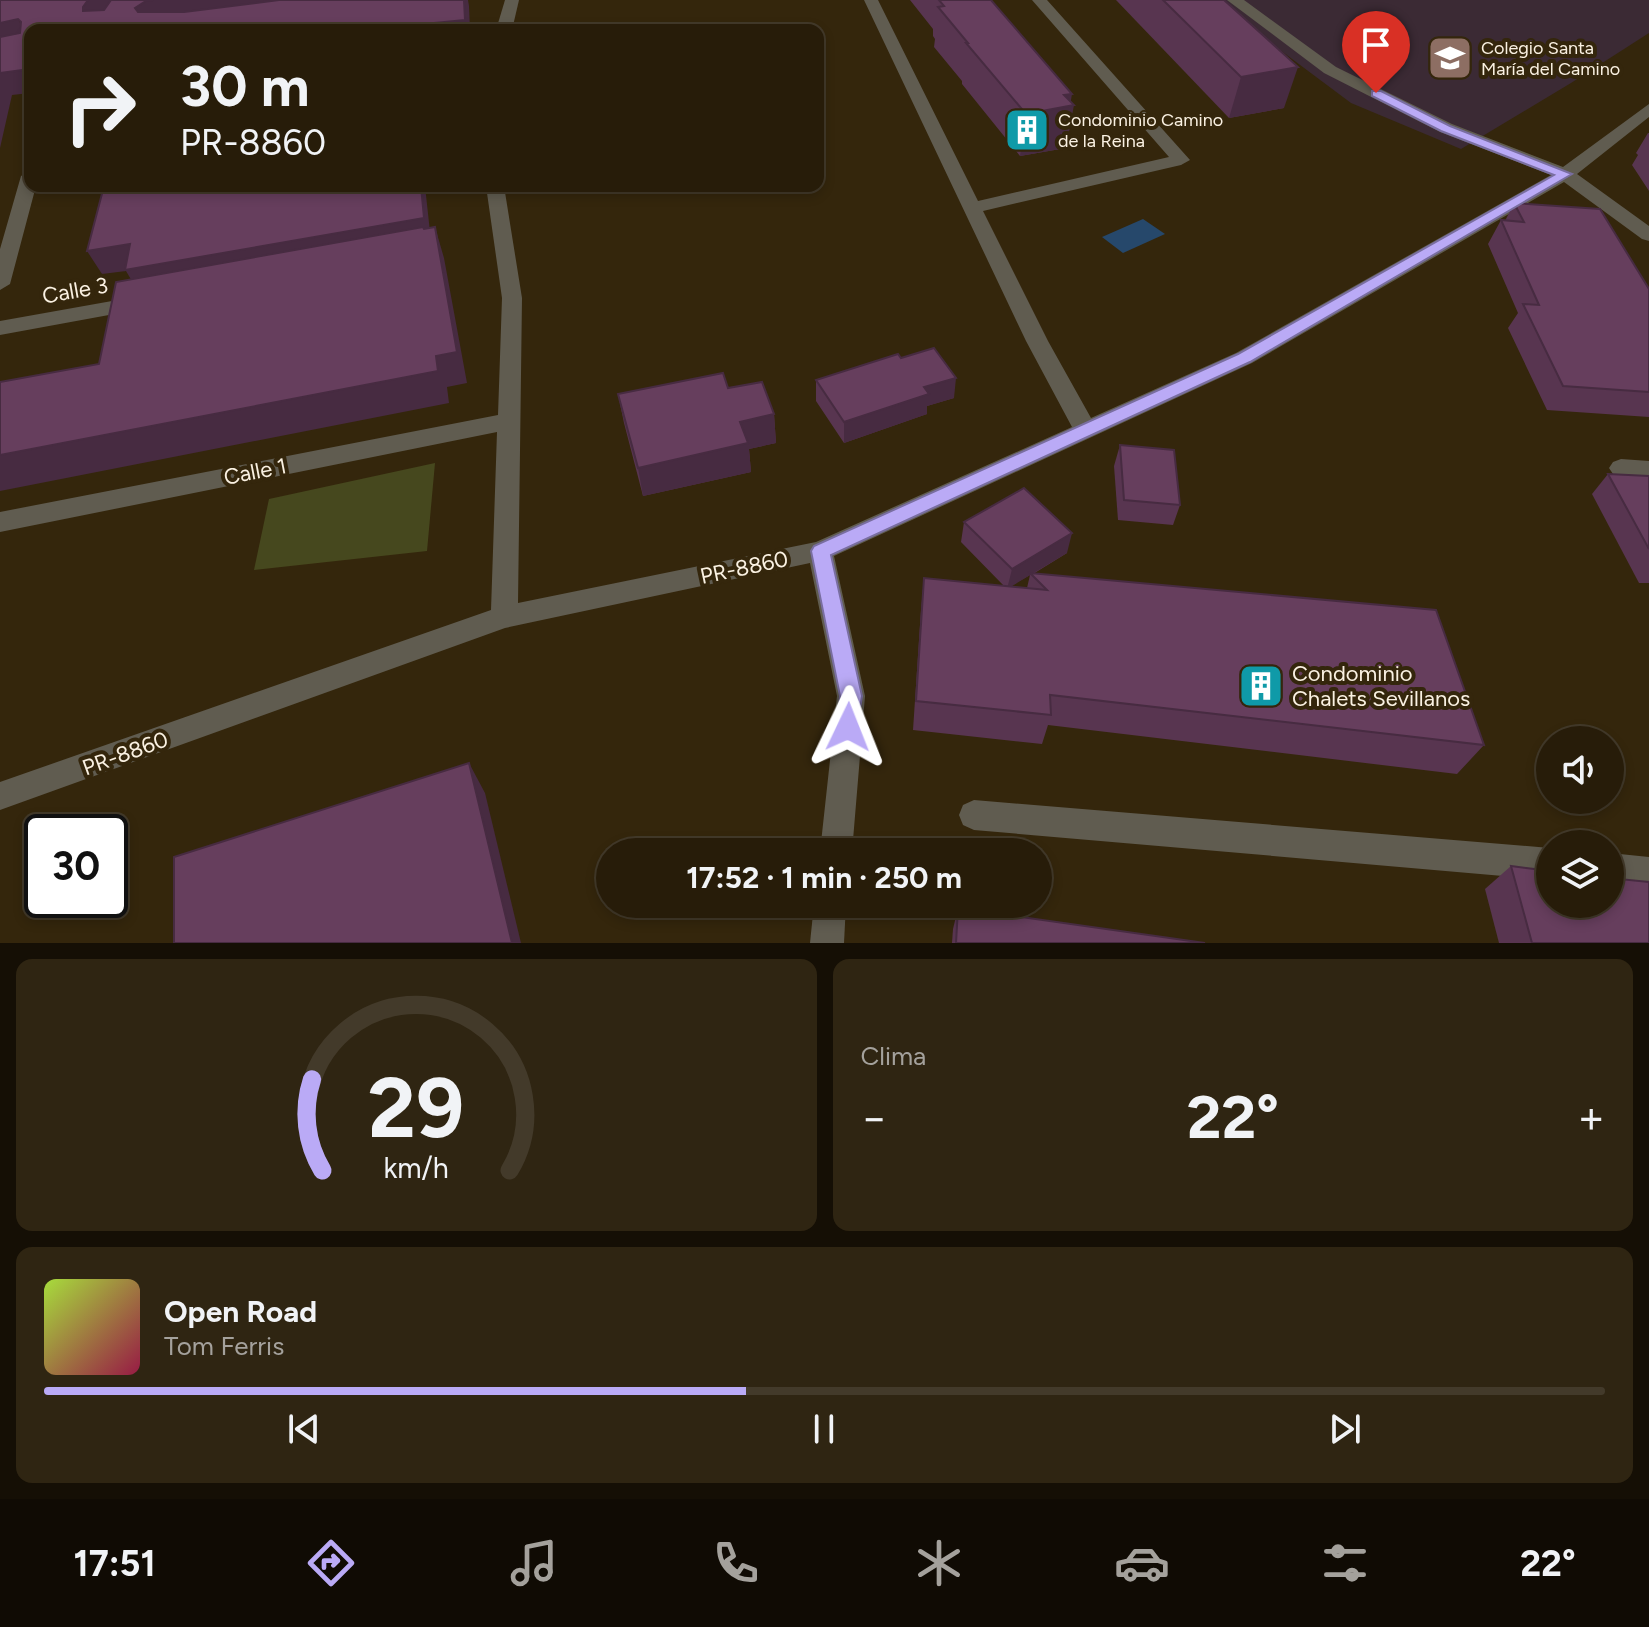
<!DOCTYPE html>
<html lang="es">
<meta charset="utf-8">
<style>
body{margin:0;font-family:Figtree,sans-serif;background:#2f2512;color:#f1f3f6;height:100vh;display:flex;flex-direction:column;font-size:30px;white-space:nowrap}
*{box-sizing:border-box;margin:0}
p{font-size:26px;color:#a4a19c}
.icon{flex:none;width:44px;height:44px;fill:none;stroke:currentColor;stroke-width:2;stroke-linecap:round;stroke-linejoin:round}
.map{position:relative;height:943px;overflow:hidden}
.panel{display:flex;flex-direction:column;gap:16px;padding:16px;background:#150f05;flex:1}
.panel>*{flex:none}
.hud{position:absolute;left:24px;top:24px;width:800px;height:168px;border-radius:16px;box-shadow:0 4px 12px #0003,0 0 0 2px #433a2a;background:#271c09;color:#f1f3f6;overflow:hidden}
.tools{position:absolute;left:1536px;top:726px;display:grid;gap:16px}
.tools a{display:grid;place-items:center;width:88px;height:88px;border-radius:50%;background:#271c09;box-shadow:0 4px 12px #0003,0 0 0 2px #433a2a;font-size:40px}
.speed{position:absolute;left:24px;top:814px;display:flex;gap:16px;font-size:40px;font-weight:700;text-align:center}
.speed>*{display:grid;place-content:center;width:104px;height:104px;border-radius:50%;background:#271c09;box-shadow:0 4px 12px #0003,0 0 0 2px #433a2a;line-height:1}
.speed .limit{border:4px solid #111;border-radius:12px;background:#fff;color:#111}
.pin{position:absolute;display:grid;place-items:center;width:68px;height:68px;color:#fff;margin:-82px -34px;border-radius:50% 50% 50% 0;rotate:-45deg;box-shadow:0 0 8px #0007}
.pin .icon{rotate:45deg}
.me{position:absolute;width:88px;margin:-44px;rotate:2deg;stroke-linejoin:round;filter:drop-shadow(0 0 6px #0008)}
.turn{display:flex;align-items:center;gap:28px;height:168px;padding:0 24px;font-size:36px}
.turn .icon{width:104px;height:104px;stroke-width:2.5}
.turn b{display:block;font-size:56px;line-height:68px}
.big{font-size:60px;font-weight:700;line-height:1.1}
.panel .tile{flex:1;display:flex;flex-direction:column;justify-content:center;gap:12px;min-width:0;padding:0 28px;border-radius:16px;background:#2f2512}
.panel .dial{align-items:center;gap:0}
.dial svg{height:208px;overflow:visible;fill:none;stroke:#433a2a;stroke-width:7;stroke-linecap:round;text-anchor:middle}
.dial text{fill:#f1f3f6;stroke:none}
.song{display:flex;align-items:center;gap:24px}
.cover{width:96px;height:96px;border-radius:12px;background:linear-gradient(135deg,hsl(80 70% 55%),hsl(340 70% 35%))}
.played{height:8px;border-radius:4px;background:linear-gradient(90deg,#baaaf6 45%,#433a2a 45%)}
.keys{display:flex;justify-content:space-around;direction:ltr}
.heat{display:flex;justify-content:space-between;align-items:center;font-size:44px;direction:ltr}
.panel .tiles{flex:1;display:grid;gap:16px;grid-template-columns:1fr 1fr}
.tile:last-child{grid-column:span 2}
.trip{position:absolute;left:596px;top:838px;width:456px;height:80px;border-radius:40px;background:#271c09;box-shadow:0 4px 12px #0003,0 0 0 2px #433a2a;font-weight:700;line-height:80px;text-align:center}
.tab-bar{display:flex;height:128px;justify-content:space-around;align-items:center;background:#100b04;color:#a4a19c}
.tab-bar .icon{width:56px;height:56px}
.tab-bar .active{color:#baaaf6}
.tab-bar b{font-size:36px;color:#f1f3f6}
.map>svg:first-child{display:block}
.education{fill:#3b2a34}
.green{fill:#46481e}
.water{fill:#26486b}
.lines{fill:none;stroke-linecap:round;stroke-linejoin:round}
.minor{fill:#605c50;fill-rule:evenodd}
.wall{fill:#583550;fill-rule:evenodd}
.shaded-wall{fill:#472b41}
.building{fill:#663e5d;stroke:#472b41;stroke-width:2}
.route{fill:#baaaf6;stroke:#796ea0;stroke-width:2}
.labels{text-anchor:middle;stroke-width:8;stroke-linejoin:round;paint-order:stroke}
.far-poi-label{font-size:18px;fill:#faf1e2;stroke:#34260c;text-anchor:start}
.street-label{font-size:22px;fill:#faf1e2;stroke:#34260c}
.poi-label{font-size:22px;fill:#faf1e2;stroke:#34260c;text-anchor:start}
</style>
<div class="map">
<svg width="1649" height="943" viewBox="0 0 1649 943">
<rect width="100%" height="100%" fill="#34260c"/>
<!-- education -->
<polygon class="education" points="1213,0 1649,0 1649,33 1571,83 1461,149 1351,103"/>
<!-- green -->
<polygon class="green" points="435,463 427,551 254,570 269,499"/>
<!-- water -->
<polygon class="water" points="1143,219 1165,234 1123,253 1102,237"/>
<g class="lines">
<!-- minor -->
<g class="minor">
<polygon points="505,0 519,0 512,30 496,30"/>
<polygon points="864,0 878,0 978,201 1169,157 1032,0 1047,0 1190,160 1181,165 983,211 1048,341 1091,418 1236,353 1551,175 1440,132 1324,73 1227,0 1244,0 1336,67 1452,124 1563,167 1649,104 1649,117 1577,174 1649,226 1649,241 1642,239 1564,182 1252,363 834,556 865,696 852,852 820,852 837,696 810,563 505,628 0,810 0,782 491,610 497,432 0,532 0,512 498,415 502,298 486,186 504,186 522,298 518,603 816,542 1072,427 1026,341"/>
<polygon points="30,171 30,186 36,186 10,284 0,290 0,249 21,176"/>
<polygon points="140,296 147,298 150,303 147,308 0,335 0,321"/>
<polygon points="1621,459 1649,461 1649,479 1613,474 1609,468 1613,462"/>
<polygon points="974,800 1550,848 1550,880 974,830 963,825 959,815 963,805"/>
<polygon points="1610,853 1649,857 1649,889 1610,885"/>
<polygon points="814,904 846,904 844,943 810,943"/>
</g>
</g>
<!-- wall -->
<g class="wall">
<polygon points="910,0 991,0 1071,102 1066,148 1020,156 962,84 962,81 934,47 935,39 933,36 933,29"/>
<polygon points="1116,0 1224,0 1284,108 1229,118"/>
<polygon points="1648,133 1649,133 1649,191 1632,165 1638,155 1636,153"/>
<polygon points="1514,203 1649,289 1649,417 1547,410 1508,328 1518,313 1488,244 1501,220 1505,221"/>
<polygon points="901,358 954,398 927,406 927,414 844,443 816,401 816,380"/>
<polygon points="728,388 774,414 776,443 749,449 751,472 643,496 624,423 618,394"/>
<polygon points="1120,445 1180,505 1173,525 1118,520 1114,466"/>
<polygon points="1608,474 1649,476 1649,583 1639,583 1592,494"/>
<path d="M964,522L1067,553L1033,574L1484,745L1457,774L1048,725L1042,744L913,730L921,610L924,578L1004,586L961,542ZM1030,575L1027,588L1011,586Z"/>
<polygon points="1511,866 1649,943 1499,943 1485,889"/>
<polygon points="958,908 1205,943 952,943 953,929"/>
</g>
<!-- shaded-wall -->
<g class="shaded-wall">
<polygon points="88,0 114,0 94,28 83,11 83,7"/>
<polygon points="153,0 338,0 145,30 135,8 146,1"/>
<polygon points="464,0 468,0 469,6 470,30 426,30 425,24"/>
<polygon points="18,19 30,40 0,47 0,23"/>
<polygon points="1298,67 1284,108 1229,118 1241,77"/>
<polygon points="30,69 30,93 12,95 0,148 0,73"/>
<polygon points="1072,94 1070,106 1074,105 1066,148 1020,156 1026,114 1064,95"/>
<polygon points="421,186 425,186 431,241 139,293 126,271 102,274 87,251"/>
<polygon points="435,227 444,258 467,383 447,387 449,403 0,491 0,455 436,356"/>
<polygon points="956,378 954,398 927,406 927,414 844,443 844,422 924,387"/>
<polygon points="774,414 776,443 749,449 751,472 643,496 638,468 740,422"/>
<polygon points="1072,533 1067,553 1007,589 1012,569"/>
<polygon points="469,763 485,793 521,943 512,943"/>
</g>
<!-- building -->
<g class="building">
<polygon points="0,0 88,0 83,7 83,11 104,10 111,0 153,0 146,1 135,8 138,12 184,12 279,0 464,0 465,20 425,24 426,30 30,30 30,69 0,73 0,37 20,33 21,22 18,19 0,23"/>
<polygon points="939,0 991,0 1072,94 1064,95 1074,105 1026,114 966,43 968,43 938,7 944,6"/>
<polygon points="1163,0 1224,0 1298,67 1241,77"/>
<polygon points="104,186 421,186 424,218 125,270 130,244 87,251"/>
<polygon points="1514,203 1600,209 1649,289 1649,392 1563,386 1523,304 1539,305 1501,220 1524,222"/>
<polygon points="423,227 424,229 435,227 457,352 436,356 438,371 0,455 0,382 99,364 116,282"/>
<polygon points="934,348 956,378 924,387 929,394 844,422 816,380 898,354 901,358"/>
<polygon points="723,373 728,388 762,382 774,414 740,422 748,443 638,468 618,394"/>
<polygon points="1120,445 1174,450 1180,505 1124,500"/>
<polygon points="1608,474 1649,476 1649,549"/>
<polygon points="1024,488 1072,533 1012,569 964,522"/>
<polygon points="1030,573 1436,610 1484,745 1050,695 1051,715 916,701 924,578 1047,590"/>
<polygon points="469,763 512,943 174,943 174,857"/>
<polygon points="1511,866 1550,871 1550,904 1610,904 1610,878 1649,882 1649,943 1532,943"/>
<polygon points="958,908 1205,943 956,943"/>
</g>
<!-- route -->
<polygon class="route" points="1372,91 1381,91 1450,126 1572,174 1250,362 831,555 862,696 856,734 848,737 840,734 837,727 840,696 811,551 814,546 1238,354 1554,175 1441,131 1372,96"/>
<!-- icons -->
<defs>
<g id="school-square" transform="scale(2.3)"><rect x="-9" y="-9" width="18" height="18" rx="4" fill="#8d6e63" stroke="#34260c"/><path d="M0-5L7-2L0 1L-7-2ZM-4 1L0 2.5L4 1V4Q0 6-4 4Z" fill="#fff"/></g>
<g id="building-square" transform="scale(2.3)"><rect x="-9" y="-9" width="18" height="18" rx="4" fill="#0f9aa8" stroke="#34260c"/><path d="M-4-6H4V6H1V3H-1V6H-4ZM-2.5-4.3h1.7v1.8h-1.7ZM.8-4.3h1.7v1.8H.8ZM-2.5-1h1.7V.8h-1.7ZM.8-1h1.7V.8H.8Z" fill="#fff"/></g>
</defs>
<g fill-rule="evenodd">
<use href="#school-square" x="1450" y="58"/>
<use href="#building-square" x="1027" y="130"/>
<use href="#building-square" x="1261" y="686"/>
</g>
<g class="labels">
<!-- far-poi labels -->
<g class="far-poi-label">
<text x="1481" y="54">Colegio Santa<tspan x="1481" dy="21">María del Camino</tspan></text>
<text x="1058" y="126">Condominio Camino<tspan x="1058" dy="21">de la Reina</tspan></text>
</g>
<!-- street labels -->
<g class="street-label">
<text transform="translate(75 290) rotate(-10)" y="8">Calle 3</text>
<text transform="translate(255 471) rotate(-11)" y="8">Calle 1</text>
<text transform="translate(744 567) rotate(-12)" y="8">PR-8860</text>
<text transform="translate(125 753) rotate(-20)" y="8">PR-8860</text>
</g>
<!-- poi labels -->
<g class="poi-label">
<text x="1292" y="681">Condominio<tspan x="1292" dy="25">Chalets Sevillanos</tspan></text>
</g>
</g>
</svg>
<div class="tools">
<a><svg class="icon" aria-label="sound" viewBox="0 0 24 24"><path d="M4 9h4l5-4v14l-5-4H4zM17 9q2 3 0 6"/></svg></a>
<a><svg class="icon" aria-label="layers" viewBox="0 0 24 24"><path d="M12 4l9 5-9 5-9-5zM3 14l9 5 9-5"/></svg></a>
</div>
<div class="speed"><div class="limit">30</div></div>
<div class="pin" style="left:1376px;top:93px;background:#d93025"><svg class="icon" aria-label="arrive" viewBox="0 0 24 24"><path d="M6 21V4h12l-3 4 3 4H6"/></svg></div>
<svg class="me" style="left:848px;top:727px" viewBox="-20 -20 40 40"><path d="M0-17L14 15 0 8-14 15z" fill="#baaaf6" stroke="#fff" stroke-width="4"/></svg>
<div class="trip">17:52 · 1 min · 250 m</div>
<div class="hud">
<div class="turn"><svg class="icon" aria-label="right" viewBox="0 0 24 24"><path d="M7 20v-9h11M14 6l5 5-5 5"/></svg><div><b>30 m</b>PR-8860</div></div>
</div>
</div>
<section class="panel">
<div class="tiles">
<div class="tile dial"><svg viewBox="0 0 100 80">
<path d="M14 69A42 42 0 1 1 86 69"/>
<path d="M14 69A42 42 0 0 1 10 34" stroke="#baaaf6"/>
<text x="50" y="56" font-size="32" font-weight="700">29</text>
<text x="50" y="72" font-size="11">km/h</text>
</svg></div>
<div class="tile"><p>Clima</p>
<div class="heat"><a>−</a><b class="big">22°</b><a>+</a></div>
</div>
<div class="tile">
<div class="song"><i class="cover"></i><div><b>Open Road</b><p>Tom Ferris</p></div></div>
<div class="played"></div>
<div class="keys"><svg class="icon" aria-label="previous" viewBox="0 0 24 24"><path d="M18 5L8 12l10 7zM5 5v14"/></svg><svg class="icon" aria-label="pause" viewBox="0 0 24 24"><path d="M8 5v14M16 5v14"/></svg><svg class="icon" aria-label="next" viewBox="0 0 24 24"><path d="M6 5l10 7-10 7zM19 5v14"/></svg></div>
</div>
</div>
</section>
<nav class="tab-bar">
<b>17:51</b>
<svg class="icon active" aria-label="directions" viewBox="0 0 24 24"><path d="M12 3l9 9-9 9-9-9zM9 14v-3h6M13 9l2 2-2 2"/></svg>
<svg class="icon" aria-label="music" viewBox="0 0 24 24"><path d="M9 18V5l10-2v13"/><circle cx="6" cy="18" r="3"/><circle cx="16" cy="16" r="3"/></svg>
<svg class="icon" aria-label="phone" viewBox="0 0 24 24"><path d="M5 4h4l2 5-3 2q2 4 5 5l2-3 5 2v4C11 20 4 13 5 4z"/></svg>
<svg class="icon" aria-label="climate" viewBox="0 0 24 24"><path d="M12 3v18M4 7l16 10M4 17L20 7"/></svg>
<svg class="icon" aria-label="car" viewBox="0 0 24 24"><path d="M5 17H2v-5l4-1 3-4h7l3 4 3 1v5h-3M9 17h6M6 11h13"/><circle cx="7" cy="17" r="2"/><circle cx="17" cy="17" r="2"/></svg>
<svg class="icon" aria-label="filters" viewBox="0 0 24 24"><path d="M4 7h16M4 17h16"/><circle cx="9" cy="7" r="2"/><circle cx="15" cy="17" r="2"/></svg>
<b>22°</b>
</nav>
